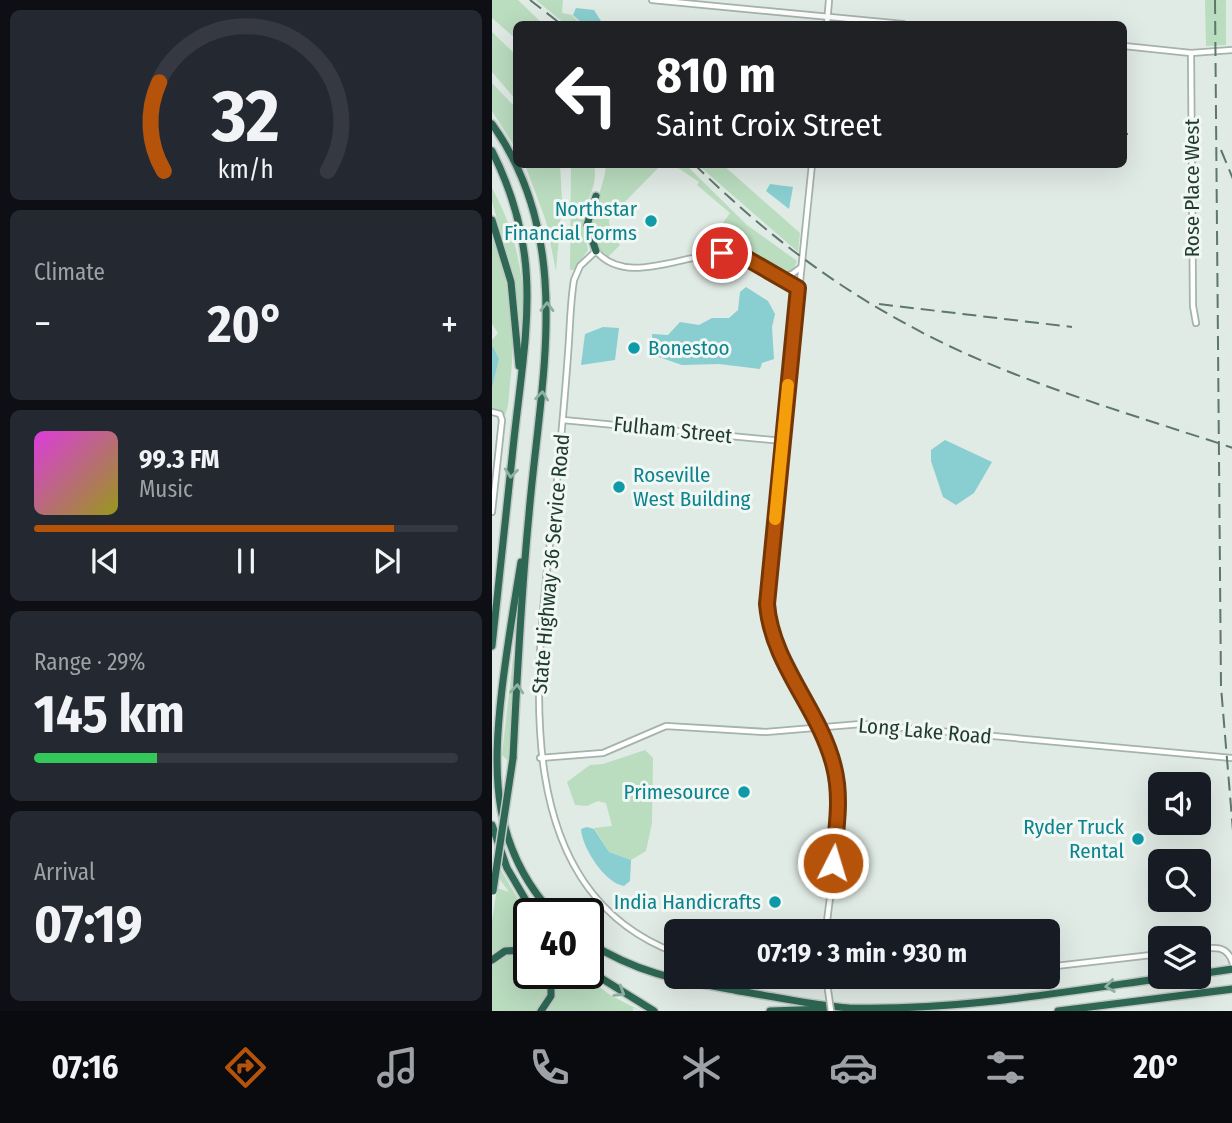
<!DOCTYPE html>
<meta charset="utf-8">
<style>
body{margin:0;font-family:"Fira Sans Condensed",sans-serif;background:#242831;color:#f1f3f6;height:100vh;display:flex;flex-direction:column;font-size:26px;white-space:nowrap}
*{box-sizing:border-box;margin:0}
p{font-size:23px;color:#9ea1a6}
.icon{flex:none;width:38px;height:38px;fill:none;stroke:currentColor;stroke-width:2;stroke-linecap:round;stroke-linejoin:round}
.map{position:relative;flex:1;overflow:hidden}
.details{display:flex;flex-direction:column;gap:10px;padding:10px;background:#0d0f14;width:492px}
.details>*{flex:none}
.banner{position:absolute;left:21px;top:21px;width:614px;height:147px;border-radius:10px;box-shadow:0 7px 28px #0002;background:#202124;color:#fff;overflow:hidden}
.controls{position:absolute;left:656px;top:772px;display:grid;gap:14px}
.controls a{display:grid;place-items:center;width:63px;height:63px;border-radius:10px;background:#171b24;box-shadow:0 7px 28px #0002;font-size:35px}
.speed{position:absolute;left:21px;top:898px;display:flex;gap:14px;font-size:35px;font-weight:700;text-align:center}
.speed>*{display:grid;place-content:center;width:91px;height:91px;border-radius:50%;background:#171b24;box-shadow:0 7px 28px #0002;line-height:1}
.speed .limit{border:4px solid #111;border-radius:10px;background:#fff;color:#111}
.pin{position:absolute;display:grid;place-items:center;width:60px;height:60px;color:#fff;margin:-30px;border:4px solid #fff;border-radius:50%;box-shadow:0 2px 7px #0007}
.me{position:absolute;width:77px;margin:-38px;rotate:5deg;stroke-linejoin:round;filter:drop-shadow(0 0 5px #0008)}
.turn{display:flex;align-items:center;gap:24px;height:147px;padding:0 28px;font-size:32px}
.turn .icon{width:91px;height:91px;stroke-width:2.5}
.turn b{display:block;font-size:49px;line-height:60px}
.big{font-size:52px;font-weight:700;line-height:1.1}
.details .tile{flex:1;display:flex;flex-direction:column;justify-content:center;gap:10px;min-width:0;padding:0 24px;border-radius:10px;background:#242831}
.details .dial{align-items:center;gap:0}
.dial svg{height:182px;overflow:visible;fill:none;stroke:#363941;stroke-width:7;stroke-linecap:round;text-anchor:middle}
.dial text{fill:#f1f3f6;stroke:none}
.song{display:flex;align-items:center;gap:21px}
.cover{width:84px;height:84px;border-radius:10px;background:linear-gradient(135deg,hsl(300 70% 55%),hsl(60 70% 35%))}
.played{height:7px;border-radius:4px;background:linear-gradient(90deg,#b45309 85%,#363941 85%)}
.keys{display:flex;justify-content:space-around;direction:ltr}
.heat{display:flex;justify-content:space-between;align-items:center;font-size:38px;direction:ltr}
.charge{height:10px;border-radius:5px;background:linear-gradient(90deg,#34c759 29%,#363941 0)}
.trip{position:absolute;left:172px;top:919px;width:396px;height:70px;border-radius:10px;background:#171b24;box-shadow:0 7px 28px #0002;font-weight:700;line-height:70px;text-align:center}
.tab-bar{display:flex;height:112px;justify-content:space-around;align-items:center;background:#090b0e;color:#9ea1a6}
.tab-bar .icon{width:49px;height:49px}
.tab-bar .current{color:#b45309}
.tab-bar b{font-size:32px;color:#f1f3f6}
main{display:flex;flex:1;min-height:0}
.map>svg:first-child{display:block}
.green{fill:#badcbf}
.water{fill:#89ced0}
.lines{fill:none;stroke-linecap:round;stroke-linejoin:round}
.minor-casing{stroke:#a4b3ab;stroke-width:8}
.highway-casing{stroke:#c1c8c5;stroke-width:10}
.minor{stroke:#fff;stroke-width:4.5}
.highway{stroke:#2e6754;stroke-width:7}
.rail{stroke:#5c776c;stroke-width:2;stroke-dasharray:14 7;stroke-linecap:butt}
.minor-bridge-casing{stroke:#a4b3ab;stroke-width:8;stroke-linecap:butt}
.highway-bridge-casing{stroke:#c1c8c5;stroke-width:10;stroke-linecap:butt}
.minor-bridge{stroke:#fff;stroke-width:4.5}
.highway-bridge{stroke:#2e6754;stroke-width:7}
.oneway{stroke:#90b0a4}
.route-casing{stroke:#753606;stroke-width:18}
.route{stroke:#b45309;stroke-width:12}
.slow{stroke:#f59e0b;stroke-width:12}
.culture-dot{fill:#0f9aa8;stroke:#f1f8f4;stroke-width:2.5}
.labels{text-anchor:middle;stroke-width:6;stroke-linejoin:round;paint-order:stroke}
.street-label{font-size:21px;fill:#213b31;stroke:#f1f8f4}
.culture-label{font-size:21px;fill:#0d838f;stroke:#f1f8f4;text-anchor:end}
</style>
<main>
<section class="details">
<div class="tile dial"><svg viewBox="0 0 100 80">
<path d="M14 69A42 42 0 1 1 86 69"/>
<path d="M14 69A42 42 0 0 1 12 30" stroke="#b45309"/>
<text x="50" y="56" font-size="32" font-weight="700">32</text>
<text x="50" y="72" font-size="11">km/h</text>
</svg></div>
<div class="tile"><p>Climate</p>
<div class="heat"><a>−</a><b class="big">20°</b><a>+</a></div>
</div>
<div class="tile">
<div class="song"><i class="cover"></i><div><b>99.3 FM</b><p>Music</p></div></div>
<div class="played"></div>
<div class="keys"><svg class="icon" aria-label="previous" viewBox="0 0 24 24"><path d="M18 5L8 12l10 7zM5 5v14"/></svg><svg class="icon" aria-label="pause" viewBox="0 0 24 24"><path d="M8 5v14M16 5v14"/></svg><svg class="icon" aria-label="next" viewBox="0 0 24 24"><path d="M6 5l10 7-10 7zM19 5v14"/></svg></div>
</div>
<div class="tile"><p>Range · 29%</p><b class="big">145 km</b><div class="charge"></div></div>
<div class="tile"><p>Arrival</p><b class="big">07:19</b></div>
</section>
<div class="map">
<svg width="741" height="1011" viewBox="0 0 741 1011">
<rect width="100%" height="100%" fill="#e1ebe5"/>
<!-- green -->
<g class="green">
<polygon points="0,0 26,0 51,24 24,24 24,39 0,18"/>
<polygon points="44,0 71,0 70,13 80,15 89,24 73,24"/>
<polygon points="713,0 734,0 734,45 714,46"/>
<polygon points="0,32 24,55 24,100 0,72"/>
<polygon points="0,83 24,108 24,149 0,111"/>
<polygon points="33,165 68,165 70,201 64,271 54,221"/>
<path d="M79,165H102C106,185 96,196 92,215C90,228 94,238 96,250L82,270H78Z"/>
<path d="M114,165H169L117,218L118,231L128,245L116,257C82,231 112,197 114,165Z"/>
<polygon points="182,165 194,165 255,225 305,261 301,270 288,271 254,250 221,248 223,234 238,213 205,185 207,182"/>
<polygon points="206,165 231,165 308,233 306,252"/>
<path d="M0,188C26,236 35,285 30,340L23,279L0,202Z"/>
<path d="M0,230C16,281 25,330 18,383C17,394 17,407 13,415L8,410L0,408V388L7,359L0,347V340L6,333L0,324Z"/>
<polygon points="21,658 23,658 16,761 10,755"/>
<polygon points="153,750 161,758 160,823 154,851 139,860 117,852 102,828 120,826 114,803 106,801 95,806 83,805 75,782 98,765 111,764"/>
<polygon points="9,870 37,918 37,947 19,946 0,955 0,921 5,888 17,892 7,878"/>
<path d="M37,953V973H57C58,988 58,1000 45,1011H0V964L11,955Z"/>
<polygon points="63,973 89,973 118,995 149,1011 141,1008 141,1011 52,1011 63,994"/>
</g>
<!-- water -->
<g class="water">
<polygon points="84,8 102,10 109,21 119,24 91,24 81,15"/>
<polygon points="278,184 301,187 297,209 274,191"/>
<polygon points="254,287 276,301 283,314 280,327 282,359 270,363 268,369 227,364 190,365 161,355 160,334 176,335 188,322 207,325 220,318 237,318 246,310 248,292"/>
<polygon points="111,327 127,328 123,360 89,365 93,334"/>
<polygon points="1,347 7,359 0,388 0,347"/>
<polygon points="453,440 500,462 482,493 464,505 451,497 439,461 439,450"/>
<path d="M95,827L102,829L117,852L139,860L138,881L132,886C113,883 90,848 89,829Z"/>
</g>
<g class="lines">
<!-- minor casing -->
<g class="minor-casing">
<g id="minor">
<polyline points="160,0 411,24"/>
<polyline points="335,24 337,0"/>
<polyline points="632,46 699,53 741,50"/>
<polyline points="699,53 701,306 704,323"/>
<path d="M320,164L275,605C281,661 321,703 339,756C356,806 339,878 334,931"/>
<polyline points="288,277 300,274 308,268"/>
<polyline points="0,412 8,414 10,420 0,512"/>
<polyline points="71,420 291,441"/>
<polyline points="48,758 111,753 174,726 274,732 369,724 741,758"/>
<path d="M707,949C722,947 736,945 741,964"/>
<path d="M184,953C0,884 49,636 65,481C69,439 73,396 76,354C78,330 78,304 82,280L88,266L104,251C137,290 199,248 244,254C265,257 288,277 306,288"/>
<polyline points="555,967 668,954"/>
<polyline points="293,976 384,983 480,976"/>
</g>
</g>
<!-- highway casing -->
<g class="highway-casing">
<g id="highway">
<path d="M0,124C84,241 48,382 37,514C29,595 25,676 21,758"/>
<path d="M0,151C52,254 34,330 22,439C15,508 7,577 0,646"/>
<polyline points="0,220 19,282 27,366"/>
<polyline points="104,251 95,225 104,196"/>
<path d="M29,562C22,604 15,647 10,689C0,775 0,847 61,914"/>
<polyline points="0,825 15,868 42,914"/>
<path d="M96,942C149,975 187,980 247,991C284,997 320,1005 357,1008C466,1011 578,991 686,976"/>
<polyline points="0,960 13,951 37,950"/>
<polyline points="96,970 162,1011"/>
<polyline points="707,974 741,969"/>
<polyline points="49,1011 59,996 59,973"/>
<polyline points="278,1011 335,1009"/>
<polyline points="566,1011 741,989"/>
</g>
</g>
<!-- minor -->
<use href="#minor" class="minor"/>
<!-- highway -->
<use href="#highway" class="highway"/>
<!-- rail -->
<g class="rail">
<polyline points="38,0 69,24"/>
<polyline points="723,0 729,687 741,831"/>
<polyline points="632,134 636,134"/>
<polyline points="729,150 741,179"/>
<path d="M202,164C267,228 337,283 418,326C514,379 636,413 741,448"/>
<polyline points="387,304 580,327"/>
</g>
<!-- minor-bridge casing -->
<g class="minor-bridge-casing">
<polyline id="minor-bridge" points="334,976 339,1011"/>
</g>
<!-- highway-bridge casing -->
<g class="highway-bridge-casing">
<polyline id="highway-bridge" points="1,891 21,758"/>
</g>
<!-- minor-bridge -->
<use href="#minor-bridge" class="minor-bridge"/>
<!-- highway-bridge -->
<use href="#highway-bridge" class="highway-bridge"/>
</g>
<!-- one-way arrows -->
<defs><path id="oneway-chevron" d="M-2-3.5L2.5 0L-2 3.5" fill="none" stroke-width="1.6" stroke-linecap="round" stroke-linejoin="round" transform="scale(1.75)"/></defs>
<g class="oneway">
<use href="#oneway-chevron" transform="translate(55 307) rotate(-89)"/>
<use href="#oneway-chevron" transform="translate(50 396) rotate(-84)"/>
<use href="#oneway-chevron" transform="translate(19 473) rotate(96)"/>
<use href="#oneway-chevron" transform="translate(25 689) rotate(-86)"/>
<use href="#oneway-chevron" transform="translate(618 986) rotate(172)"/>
<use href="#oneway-chevron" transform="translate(128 992) rotate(32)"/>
</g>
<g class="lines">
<!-- route casing -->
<g class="route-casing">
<path id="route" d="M230,253L247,254L306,288L275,604C280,665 328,709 342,767C350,798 344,831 341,863"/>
</g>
<!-- route -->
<use href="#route" class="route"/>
<!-- slow -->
<polyline class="slow" points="283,519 296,385"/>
</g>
<!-- markers -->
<g class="culture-dot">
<circle cx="159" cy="221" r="7"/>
<circle cx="142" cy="348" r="7"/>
<circle cx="127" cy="487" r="7"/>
<circle cx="252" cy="792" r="7"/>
<circle cx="646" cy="839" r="7"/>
<circle cx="283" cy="902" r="7"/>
</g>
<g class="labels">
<!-- street labels -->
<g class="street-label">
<text transform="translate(700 188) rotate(-90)" y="7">Rose Place West</text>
<text transform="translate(181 430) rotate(6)" y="7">Fulham Street</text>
<text transform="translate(59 564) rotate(-85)" y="7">State Highway 36 Service Road</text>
<text transform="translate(433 731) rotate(5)" y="7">Long Lake Road</text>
</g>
<!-- culture labels -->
<g class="culture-label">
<text x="145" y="216">Northstar<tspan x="145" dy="24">Financial Forms</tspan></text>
<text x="156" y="355" text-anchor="start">Bonestoo</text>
<text x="141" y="482" text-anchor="start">Roseville<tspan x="141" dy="24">West Building</tspan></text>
<text x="238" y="799">Primesource</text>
<text x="632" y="834">Ryder Truck<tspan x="632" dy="24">Rental</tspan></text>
<text x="269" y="909">India Handicrafts</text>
</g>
</g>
</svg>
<div class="controls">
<a><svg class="icon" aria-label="sound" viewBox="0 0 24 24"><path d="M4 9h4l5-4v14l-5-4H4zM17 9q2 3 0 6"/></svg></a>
<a><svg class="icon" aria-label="search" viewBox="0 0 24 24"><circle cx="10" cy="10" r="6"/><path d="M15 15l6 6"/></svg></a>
<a><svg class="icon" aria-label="layers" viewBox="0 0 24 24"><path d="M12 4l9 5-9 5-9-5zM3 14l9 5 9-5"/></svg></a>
</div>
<div class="speed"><div class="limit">40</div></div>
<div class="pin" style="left:230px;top:253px;background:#d93025"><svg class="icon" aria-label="arrive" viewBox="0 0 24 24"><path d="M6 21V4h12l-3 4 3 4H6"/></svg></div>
<svg class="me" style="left:341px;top:863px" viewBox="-20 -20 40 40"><circle r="17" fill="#b45309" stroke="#fff" stroke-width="3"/><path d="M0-11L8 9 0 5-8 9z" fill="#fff"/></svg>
<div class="trip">07:19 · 3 min · 930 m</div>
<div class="banner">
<div class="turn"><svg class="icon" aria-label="left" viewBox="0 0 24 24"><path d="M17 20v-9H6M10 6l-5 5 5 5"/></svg><div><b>810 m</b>Saint Croix Street</div></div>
</div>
</div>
</main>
<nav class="tab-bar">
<b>07:16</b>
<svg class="icon current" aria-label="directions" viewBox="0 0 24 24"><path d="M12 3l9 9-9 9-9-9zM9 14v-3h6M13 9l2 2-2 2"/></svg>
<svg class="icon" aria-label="music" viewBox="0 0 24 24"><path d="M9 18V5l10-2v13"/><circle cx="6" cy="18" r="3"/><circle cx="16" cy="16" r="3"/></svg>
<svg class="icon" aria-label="phone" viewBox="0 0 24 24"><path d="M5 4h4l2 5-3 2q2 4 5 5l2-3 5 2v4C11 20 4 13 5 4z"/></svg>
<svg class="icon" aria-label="climate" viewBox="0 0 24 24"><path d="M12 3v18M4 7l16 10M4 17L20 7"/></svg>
<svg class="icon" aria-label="car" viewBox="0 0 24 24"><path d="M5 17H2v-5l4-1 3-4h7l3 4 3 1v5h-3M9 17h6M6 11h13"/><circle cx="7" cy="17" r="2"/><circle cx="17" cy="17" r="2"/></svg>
<svg class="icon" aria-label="filters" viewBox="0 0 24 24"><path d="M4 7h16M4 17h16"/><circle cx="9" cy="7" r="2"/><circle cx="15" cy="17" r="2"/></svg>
<b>20°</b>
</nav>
